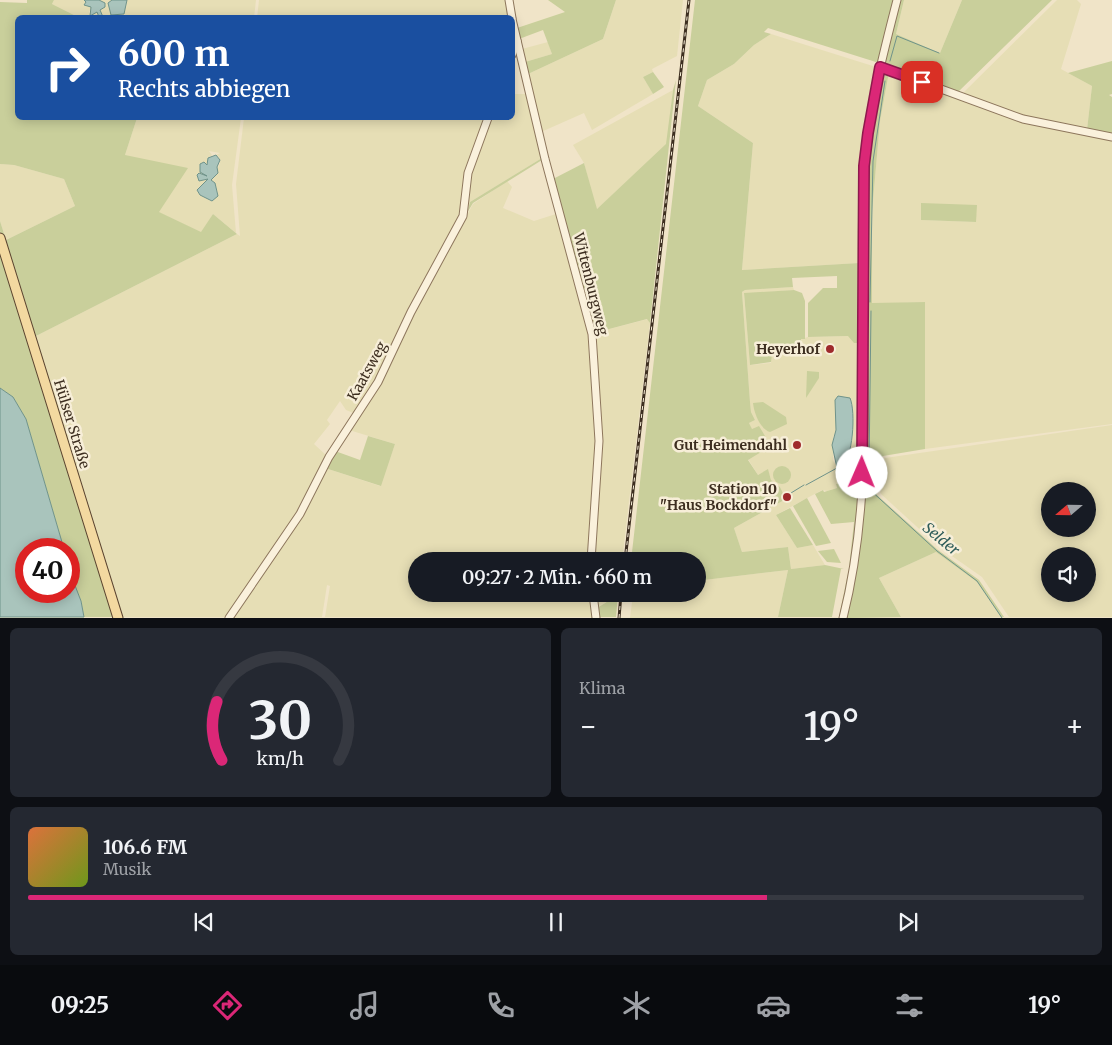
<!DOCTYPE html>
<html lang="de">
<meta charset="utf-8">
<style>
body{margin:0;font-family:Merriweather,serif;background:#242831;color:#f1f3f6;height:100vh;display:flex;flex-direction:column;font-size:19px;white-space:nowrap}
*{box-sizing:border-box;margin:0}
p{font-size:16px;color:#9ea1a6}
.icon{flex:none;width:28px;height:28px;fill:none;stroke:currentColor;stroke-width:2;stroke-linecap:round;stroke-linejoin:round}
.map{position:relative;height:618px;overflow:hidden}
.details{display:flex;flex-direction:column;gap:10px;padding:10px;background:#0d0f14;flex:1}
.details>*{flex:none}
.top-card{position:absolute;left:15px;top:15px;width:500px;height:105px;border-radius:8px;box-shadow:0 2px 12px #0003;background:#1a4fa0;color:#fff;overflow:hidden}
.needle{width:32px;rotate:250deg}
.controls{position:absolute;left:1041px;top:482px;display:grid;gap:10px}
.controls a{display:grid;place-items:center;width:55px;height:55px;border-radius:50%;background:#171b24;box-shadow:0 2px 12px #0003;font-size:25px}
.speed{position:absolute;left:15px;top:538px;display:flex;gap:10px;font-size:25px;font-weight:700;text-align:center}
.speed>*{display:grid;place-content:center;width:65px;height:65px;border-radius:50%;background:#171b24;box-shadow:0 2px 12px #0003;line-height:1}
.speed .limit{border:8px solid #d22;background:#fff;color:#111}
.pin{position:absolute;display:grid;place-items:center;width:42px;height:42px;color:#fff;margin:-21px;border-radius:10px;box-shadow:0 2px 8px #0006}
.me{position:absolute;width:55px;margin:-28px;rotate:1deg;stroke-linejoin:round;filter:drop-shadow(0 0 4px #0008)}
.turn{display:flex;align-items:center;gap:18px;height:105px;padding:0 20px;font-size:22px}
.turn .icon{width:65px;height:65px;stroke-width:2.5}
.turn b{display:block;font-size:35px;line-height:42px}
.big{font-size:38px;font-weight:600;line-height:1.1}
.details .tile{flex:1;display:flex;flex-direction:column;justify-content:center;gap:8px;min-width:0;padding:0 18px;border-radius:8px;background:#242831}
.details .dial{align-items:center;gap:0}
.dial svg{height:130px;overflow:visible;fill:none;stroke:#363941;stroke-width:7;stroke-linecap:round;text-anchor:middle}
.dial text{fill:#f1f3f6;stroke:none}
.song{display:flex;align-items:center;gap:15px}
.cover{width:60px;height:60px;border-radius:8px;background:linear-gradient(135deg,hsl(20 70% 55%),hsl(80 70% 35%))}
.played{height:5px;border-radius:2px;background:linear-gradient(90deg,#db2777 70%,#363941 70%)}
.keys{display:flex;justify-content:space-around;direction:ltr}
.heat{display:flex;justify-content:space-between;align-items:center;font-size:28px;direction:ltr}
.details .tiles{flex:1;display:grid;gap:10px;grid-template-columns:1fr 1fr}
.tile:last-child{grid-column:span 2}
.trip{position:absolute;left:408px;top:552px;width:298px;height:50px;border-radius:25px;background:#171b24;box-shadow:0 2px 12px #0003;font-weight:600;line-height:50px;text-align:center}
.tabs{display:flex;height:80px;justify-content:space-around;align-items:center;background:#090b0e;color:#9ea1a6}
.tabs .icon{width:35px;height:35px}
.tabs .selected{color:#db2777}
.tabs b{font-size:22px;color:#f1f3f6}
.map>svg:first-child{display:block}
.farmland{fill:#e6deb5;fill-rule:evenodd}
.green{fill:#c9cf9b}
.water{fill:#a9c4bc;stroke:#6f938a}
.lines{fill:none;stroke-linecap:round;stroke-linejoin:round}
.stream{stroke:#6f938a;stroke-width:1}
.minor-casing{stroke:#8d765c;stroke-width:9}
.major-casing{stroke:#5b4430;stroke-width:11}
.minor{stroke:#faf1dc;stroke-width:7}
.major{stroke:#f3d9a0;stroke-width:9}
.rail-casing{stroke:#3d2e20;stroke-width:3}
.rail{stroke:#f7eed8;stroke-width:1;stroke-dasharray:4;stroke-linecap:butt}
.route-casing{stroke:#8e194d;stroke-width:12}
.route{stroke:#db2777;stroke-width:9}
.poi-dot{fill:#9e2a2b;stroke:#f7eed8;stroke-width:2}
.labels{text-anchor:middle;stroke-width:5;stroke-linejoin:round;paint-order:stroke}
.street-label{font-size:14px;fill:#3d2e20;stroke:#f7eed8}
.poi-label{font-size:14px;font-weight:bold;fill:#3d2e20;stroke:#f7eed8;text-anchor:end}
.water-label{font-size:15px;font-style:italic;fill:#2f5d5a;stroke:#f7eed8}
</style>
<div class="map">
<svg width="1112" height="618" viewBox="0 0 1112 618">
<rect width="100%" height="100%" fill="#f0e4c8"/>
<!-- farmland -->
<g class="farmland">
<polygon points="54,0 84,0 91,7 89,13 97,12 99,17 78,17 52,4"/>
<polygon points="99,0 112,0 108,3 112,15 126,9 127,0 256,0 254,18 103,17 100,10 105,7"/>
<polygon points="259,0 505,0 509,17 257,18"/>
<polygon points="616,0 683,0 677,56 652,69 653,72 643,77 653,94 592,130 584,113 541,132 528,74 603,39"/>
<polygon points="904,0 962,0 940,53 896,34"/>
<polygon points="1057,0 1077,0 1081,4 1061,69 1092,86 1087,130 1024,117 962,94"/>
<polygon points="771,34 876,67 866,119 861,159 859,263 742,270 753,143 698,106 707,80 734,64 754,45"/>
<polygon points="548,42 552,54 525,62 522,49"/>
<path d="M889,72L1023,120L1112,139V424L925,449V302L872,304V212L880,121ZM921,203L976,222L921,220Z"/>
<polygon points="673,90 667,144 596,210 584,163 573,145"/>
<polygon points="513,94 526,94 542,158 470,202 467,209 470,174 489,118 512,118"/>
<path d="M137,118H241L232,185L236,233L213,214L202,233L158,212L125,155ZM209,151L220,153L216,155L219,157L220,163L214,178L211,180L215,183L218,193L212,201L200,195L198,188L208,179L197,178L198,173L207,176L201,173L207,165L208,158L212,155Z"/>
<polygon points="244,118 486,118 459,220 376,381 356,414 346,410 340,401 327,420 330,424 314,444 327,456 299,514 227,617 123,617 36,336 237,234 240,236 236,184"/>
<polygon points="0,164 14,165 64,179 75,206 6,240 0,221"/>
<polygon points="507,181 512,187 503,208 534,221 556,214 589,334 597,441 589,561 416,561 416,594 591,594 594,617 325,617 330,586 327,585 322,617 231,618 325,468 380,486 395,444 349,430 473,204"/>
<path d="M793,287L794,290L744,294L750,365L771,363V354L800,353L801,339L808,337L849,336L859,343L857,482L836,484L837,488L827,491L822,490L776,515L797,548L813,545L825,565L791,569L788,547L742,552L734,528L786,499L780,487L771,480L768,470L758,475L748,459L752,430L749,423L755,420L751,412L750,402L742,292L745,290ZM835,404L852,428V432L850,453L837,468L833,460V437L837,430Z"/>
<polygon points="648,319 650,323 622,561 593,561 600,441 594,333"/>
<path d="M1112,425V617H1009L982,577L939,547L881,494L878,486L877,468L880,461L885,458ZM1050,491H1088V529H1050ZM1050,556H1088V594H1050Z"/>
<polygon points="936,552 977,582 1001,617 901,617 879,578"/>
<polygon points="788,570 778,617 630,618 633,594 696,594 696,581"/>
<polygon points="595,594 619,594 597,608"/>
</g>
<!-- green -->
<g class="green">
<polygon points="27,0 54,0 52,4 78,17 18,18 18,118 137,118 125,155 188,168 159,212 201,232 213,214 237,234 36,336 123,617 120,617 0,231 0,221 6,240 75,206 64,179 14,165 0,164 0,2 27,3"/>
<polygon points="548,0 616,0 603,39 528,74 525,62 552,54 543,30 519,39 517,28 565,12"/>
<polygon points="695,0 894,0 879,63 768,28 764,32 771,34 754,45 734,64 707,80 698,106 753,143 742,270 859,263 861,159 866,119 876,67 877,69 868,119 860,468 859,343 854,343 848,336 808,337 808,303 823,288 837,288 837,276 792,278 793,287 745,290 742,292 750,402 751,412 755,420 749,423 752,429 759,426 771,446 748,460 758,475 768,469 771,480 780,487 786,499 734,528 742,552 788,547 791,569 825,565 844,569 841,569 832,617 778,617 788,570 696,581 696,561 631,561"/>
<polygon points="899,0 904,0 896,34 940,53 962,0 1052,0 957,93 885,64"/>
<polygon points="1112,61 1112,94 1109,95 1112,97 1112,135 1087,130 1092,86 1068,73"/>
<polygon points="885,70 889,72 880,121 872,212 872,303 925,302 925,449 883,456 877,461 872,471 864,470 867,166 871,126 882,73"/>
<polygon points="653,72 664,87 653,94 643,77"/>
<polygon points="676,80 650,323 647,319 594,333 553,179 584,163 597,209 666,144 673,90"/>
<polygon points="542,158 542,160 473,203 467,213 470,202"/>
<polygon points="921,203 977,205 976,222 921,220"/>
<polygon points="0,245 116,617 84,617 81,601 69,570 69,549 64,549 26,419 13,397 0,388"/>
<polygon points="794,290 802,293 805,301 805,339 801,339 801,353 772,354 771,362 750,365 744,293"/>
<polygon points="807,371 819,372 819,378 806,398"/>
<path d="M763,402L786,417L787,424L770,432C760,429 754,413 753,403Z"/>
<polygon points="368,436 395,444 381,486 325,468 335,451 360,460"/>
<circle cx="782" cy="475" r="9"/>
<polygon points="864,475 874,477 877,495 938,550 979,580 1004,617 1001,617 977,582 936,552 879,578 901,617 845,618"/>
<path d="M858,479C865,493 845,596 840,617H839L849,568L854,522L831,524L815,494L823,490L824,492L837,488L836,484L857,482Z"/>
<polygon points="807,498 831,543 816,546 793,506"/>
<polygon points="790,508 813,545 797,548 776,515"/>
<polygon points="834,549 841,563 827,562 818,551"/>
<polygon points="618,595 616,617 598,617 597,608"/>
</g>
<!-- water -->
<g class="water">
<polygon points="84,0 99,0 105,3 105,7 100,10 103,17 99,17 97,12 90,16 91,7 84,5 86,2"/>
<polygon points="112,0 127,0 124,14 111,15 108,3"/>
<polygon points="216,155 220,160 217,167 218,173 211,180 215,183 218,196 212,201 200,195 197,190 208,179 199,181 197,175 199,173 207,176 200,172 200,164 204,162 207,165 208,158"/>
<polygon points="0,388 13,397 26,419 64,549 26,549 26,591 69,591 69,570 81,601 84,617 0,617"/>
<path d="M838,396L850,398C856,412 853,459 841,469L837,468L832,445L836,430L835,400Z"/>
</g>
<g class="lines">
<!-- stream -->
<g class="stream">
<polyline points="890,61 897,36 939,53"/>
<polyline points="870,302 873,161 885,81"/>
<polyline points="869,469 871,311"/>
<polyline points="869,476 869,489 937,551 977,581 1002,618"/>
<polyline points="806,485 837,468"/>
<polyline points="791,493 804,485"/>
</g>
<!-- minor casing -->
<g class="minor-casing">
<g id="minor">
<polyline points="509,0 512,18"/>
<polyline points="512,19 545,159 592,334 599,441 591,561"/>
<polyline points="512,55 517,41"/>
<polyline points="881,67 1023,119 1112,137"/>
<polyline points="593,594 596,618"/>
<polyline points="229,618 300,514 329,457 378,382 411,312 463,216 468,173 488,118"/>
<path d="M843,618C880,473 856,315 864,167C868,111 883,55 897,0"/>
</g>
</g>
<!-- major casing -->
<g class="major-casing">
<polyline id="major" points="0,238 118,618"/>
</g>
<!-- minor -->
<use href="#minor" class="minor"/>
<!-- major -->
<use href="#major" class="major"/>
<!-- rail casing -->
<g class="rail-casing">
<g id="rail">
<polyline points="625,561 689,0"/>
<polyline points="619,618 621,594"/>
</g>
</g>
<!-- rail -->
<use href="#rail" class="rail"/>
</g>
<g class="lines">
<!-- route casing -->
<g class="route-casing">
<polyline id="route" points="862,473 864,166 868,133 880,67 922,82"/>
</g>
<!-- route -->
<use href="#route" class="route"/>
</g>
<!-- markers -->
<g class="poi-dot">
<circle cx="830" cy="349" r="5"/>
<circle cx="797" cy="445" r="5"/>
<circle cx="787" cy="497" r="5"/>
</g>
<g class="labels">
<!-- street labels -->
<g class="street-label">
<text transform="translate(591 284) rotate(76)" y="5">Wittenburgweg</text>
<text transform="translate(367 371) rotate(-61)" y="5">Kaatsweg</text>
<text transform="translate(72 424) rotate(73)" y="5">Hülser Straße</text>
</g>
<!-- poi labels -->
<g class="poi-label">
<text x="820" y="354">Heyerhof</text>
<text x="787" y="450">Gut Heimendahl</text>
<text x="777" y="494">Station 10<tspan x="777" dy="16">"Haus Bockdorf"</tspan></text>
</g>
<!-- water labels -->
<g class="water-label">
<text transform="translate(941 539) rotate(40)" y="5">Selder</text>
</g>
</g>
</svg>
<div class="controls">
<a><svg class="needle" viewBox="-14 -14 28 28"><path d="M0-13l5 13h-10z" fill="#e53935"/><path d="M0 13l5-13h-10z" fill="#9ea1a6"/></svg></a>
<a><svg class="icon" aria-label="sound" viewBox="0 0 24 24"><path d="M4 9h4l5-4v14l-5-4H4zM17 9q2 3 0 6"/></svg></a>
</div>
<div class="speed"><div class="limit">40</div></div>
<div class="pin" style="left:922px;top:82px;background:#d93025"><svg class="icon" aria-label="arrive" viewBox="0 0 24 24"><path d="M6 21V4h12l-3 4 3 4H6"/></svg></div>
<svg class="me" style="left:862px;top:473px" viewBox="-20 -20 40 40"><circle r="19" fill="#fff"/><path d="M0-13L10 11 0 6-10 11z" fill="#db2777"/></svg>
<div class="trip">09:27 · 2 Min. · 660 m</div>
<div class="top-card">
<div class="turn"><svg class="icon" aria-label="right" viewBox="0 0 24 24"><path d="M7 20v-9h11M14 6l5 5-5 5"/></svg><div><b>600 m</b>Rechts abbiegen</div></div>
</div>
</div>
<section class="details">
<div class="tiles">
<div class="tile dial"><svg viewBox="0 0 100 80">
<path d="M14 69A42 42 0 1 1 86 69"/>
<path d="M14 69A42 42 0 0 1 11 33" stroke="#db2777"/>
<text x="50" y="56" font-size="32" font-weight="700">30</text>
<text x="50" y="72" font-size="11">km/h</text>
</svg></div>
<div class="tile"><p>Klima</p>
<div class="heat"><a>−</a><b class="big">19°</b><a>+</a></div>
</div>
<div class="tile">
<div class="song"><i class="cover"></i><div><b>106.6 FM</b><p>Musik</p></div></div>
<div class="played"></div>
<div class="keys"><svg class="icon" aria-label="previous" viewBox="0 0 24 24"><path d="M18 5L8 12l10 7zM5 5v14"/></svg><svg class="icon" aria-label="pause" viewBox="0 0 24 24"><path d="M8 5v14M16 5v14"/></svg><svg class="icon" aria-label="next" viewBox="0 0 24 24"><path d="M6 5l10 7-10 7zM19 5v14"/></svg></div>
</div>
</div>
</section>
<nav class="tabs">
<b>09:25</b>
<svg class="icon selected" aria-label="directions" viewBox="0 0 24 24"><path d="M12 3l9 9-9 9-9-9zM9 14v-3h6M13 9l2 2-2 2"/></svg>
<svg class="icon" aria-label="music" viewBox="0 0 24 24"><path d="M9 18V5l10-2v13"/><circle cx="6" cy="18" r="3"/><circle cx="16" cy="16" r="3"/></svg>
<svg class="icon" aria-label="phone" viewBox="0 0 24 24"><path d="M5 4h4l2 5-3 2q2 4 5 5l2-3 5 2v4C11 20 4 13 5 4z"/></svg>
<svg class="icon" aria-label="climate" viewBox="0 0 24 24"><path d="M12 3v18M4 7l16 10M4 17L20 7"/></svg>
<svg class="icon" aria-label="car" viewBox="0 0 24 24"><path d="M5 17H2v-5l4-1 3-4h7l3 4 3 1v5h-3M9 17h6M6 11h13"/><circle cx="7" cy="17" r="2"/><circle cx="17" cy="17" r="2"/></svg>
<svg class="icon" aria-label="filters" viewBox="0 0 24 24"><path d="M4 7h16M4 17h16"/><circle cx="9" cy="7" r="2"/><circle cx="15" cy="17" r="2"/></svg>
<b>19°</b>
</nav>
